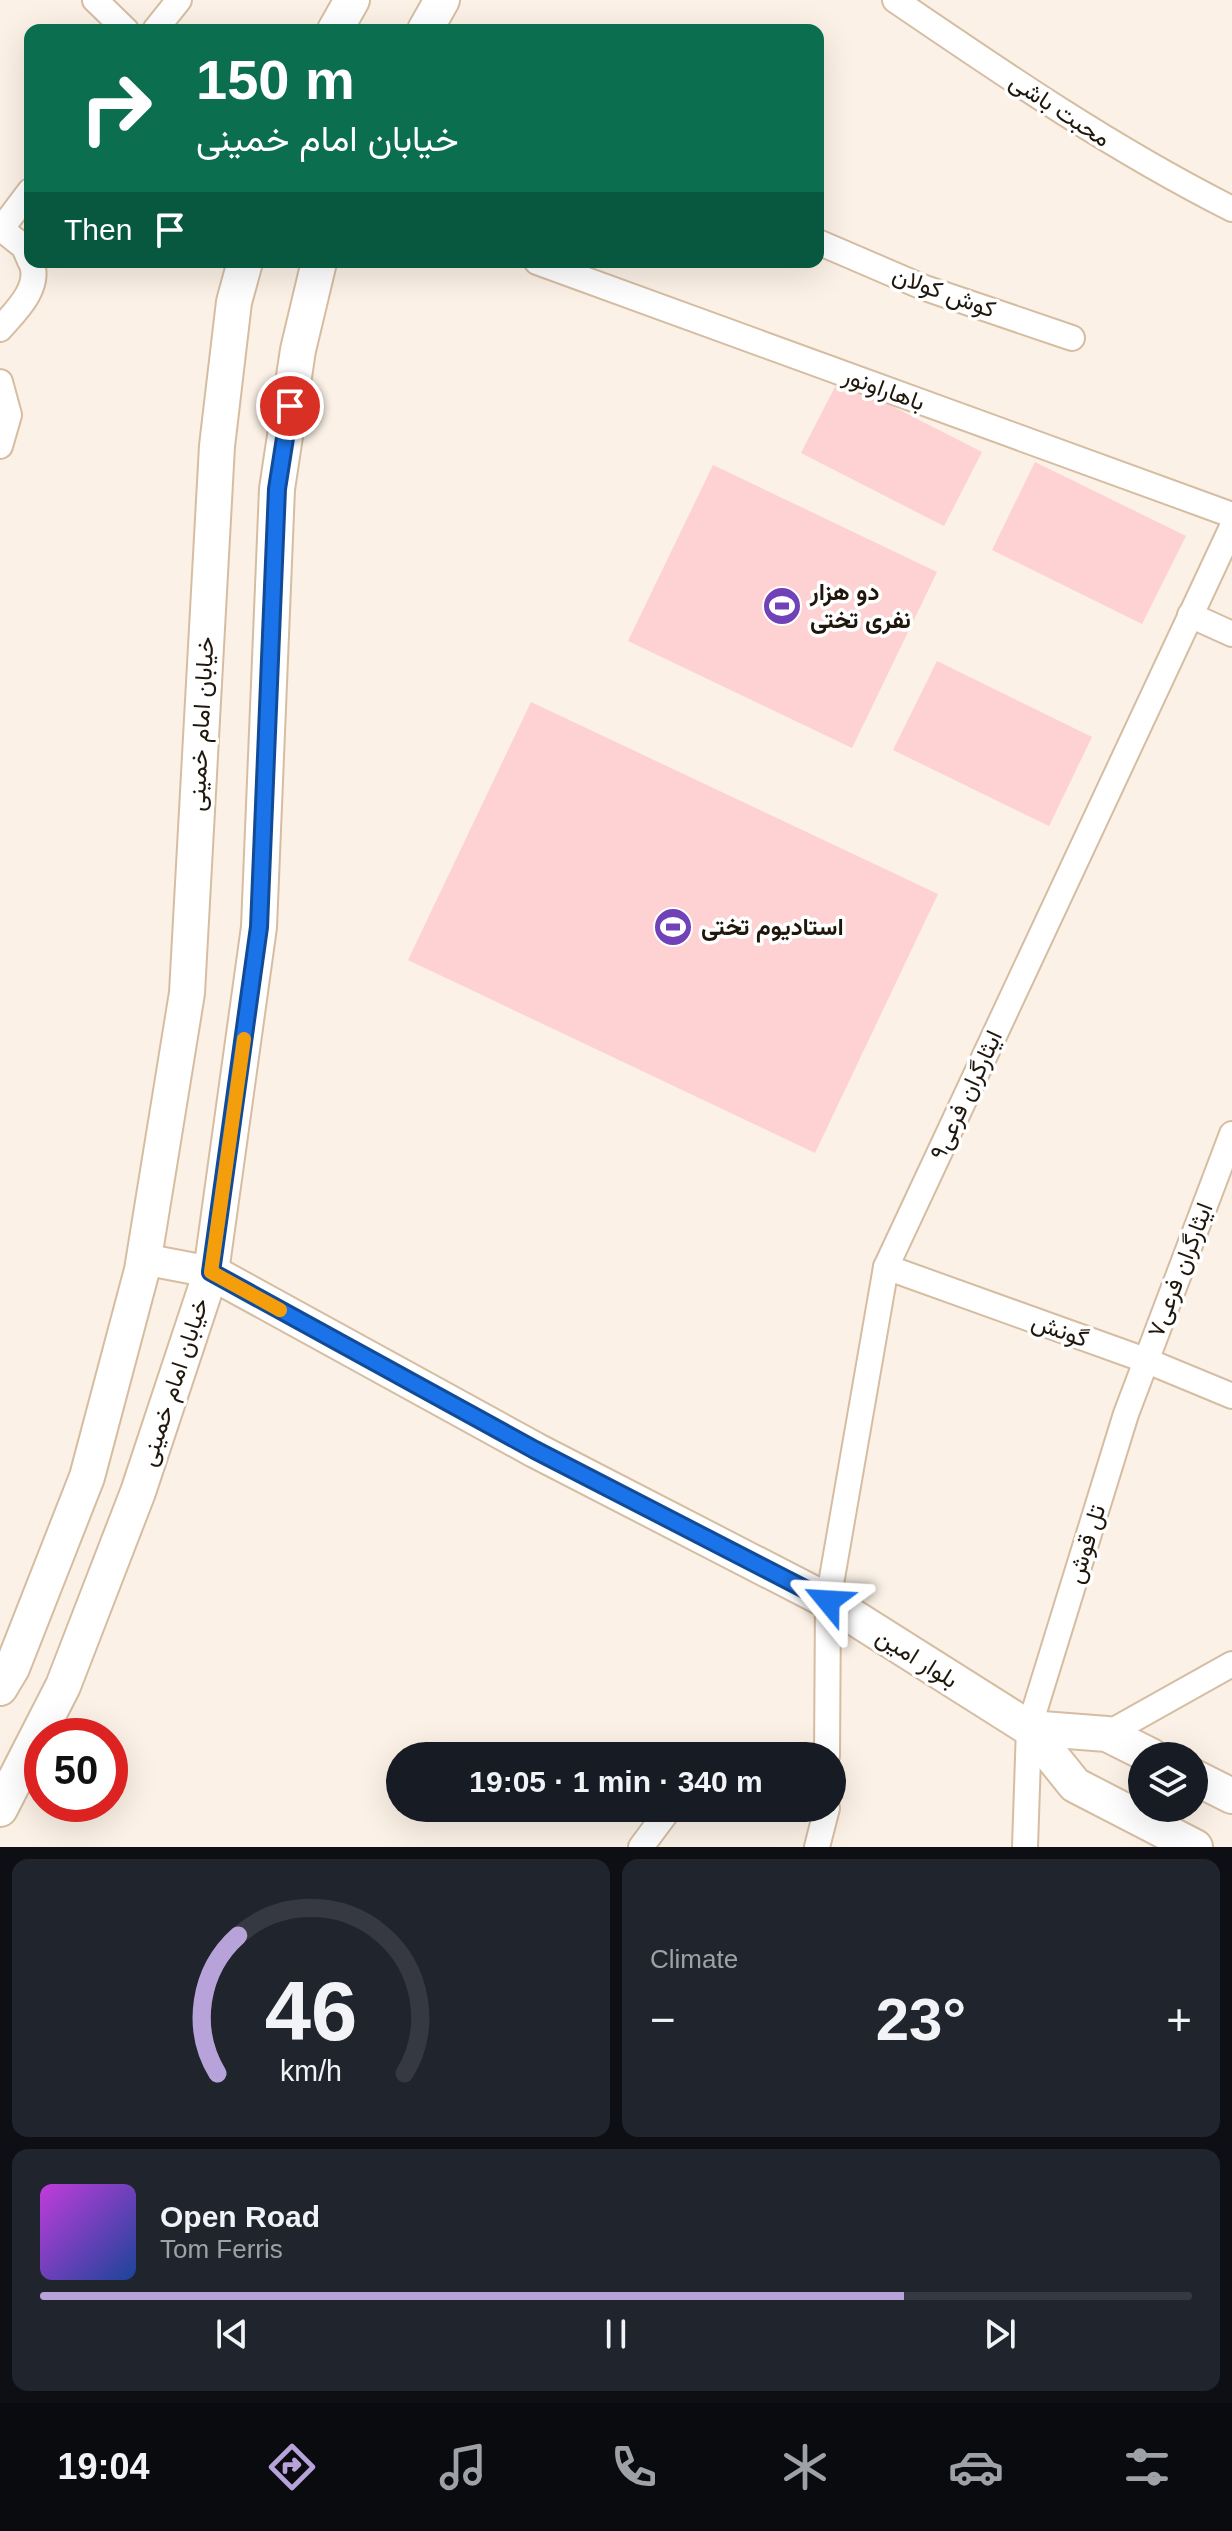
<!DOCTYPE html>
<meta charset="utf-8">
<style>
body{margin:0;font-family:Arial,Vazirmatn,sans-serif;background:#20242c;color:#f1f3f6;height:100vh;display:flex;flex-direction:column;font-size:30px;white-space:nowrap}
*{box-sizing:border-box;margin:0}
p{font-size:26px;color:#9ea1a6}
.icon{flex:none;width:44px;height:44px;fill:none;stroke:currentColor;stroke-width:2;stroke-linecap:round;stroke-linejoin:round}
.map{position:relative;height:1847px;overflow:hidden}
.sheet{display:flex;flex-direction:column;gap:12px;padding:12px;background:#0d0f14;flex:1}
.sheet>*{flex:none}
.banner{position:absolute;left:24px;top:24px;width:800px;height:244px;border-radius:16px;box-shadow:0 8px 32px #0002;background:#0b6e4f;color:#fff;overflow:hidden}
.fabs{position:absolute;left:1128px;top:1742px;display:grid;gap:16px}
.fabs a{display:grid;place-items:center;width:80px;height:80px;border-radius:50%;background:#171b24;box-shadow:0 8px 32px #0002;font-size:40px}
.speed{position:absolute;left:24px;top:1718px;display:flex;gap:16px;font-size:40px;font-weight:700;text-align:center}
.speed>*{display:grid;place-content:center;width:104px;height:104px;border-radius:50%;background:#171b24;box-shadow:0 8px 32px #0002;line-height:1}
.speed .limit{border:12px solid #d22;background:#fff;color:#111}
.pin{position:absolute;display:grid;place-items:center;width:68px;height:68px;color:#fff;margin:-34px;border:4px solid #fff;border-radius:50%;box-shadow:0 2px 8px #0007}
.me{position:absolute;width:88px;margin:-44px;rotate:297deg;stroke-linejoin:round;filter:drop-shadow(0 0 6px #0008)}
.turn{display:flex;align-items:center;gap:28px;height:168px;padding:0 40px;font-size:36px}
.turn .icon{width:104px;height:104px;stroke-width:2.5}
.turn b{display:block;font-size:56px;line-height:68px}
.then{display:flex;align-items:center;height:76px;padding:0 40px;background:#0003;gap:16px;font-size:30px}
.big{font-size:60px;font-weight:700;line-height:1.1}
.sheet .widget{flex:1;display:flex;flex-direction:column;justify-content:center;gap:12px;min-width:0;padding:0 28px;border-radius:16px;background:#20242c}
.sheet .dial{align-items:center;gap:0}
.dial svg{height:208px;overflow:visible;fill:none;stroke:#363941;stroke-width:7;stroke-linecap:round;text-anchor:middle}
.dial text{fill:#f1f3f6;stroke:none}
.song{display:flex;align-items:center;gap:24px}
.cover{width:96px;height:96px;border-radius:12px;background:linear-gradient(135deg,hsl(290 70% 55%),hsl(220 70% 35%))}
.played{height:8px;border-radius:4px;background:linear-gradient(90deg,#b7a3da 75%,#363941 75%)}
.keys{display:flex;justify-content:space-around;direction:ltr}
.heat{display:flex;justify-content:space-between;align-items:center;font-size:44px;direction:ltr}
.sheet .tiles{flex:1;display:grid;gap:12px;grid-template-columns:1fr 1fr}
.widget:last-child{grid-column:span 2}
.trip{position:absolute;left:386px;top:1742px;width:460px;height:80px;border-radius:40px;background:#171b24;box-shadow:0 8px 32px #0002;font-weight:700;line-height:80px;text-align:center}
.menu{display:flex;height:128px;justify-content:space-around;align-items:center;background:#090b0e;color:#9ea1a6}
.menu .icon{width:56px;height:56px}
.menu .current{color:#b7a3da}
.menu b{font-size:36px;color:#f1f3f6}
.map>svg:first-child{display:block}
.green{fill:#fed1d2}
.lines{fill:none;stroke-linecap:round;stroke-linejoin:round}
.minor-casing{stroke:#d6bda2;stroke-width:28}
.tertiary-casing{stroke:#d6bda2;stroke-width:34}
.secondary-casing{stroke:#d6bda2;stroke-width:38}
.minor{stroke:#fff;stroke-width:24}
.tertiary{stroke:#fff;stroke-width:30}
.secondary{stroke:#fff;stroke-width:34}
.route-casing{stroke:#114b97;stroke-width:20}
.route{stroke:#1a73e8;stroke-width:14}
.slow{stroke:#f59e0b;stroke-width:14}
.labels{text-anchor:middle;stroke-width:7;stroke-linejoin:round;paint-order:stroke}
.street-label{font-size:24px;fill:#1f170c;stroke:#fff}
.poi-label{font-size:24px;font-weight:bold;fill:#1f170c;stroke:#fff;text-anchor:start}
</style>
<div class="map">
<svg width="1232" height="1847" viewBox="0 0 1232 1847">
<rect width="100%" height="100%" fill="#fbf1e6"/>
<!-- green -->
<g class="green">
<polygon points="839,379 982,452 944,526 801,453"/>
<polygon points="1035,462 1186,536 1142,624 992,550"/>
<polygon points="713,465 937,572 852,748 628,641"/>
<polygon points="937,661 1092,737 1049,826 893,750"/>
<polygon points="531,702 938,894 815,1153 408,960"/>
</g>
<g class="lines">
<!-- minor casing -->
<g class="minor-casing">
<g id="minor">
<polyline points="95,0 126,30"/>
<path d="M895,0C1005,75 1113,149 1232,209"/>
<polyline points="155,30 179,0"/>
<polyline points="0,228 24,247 30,261"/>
<polyline points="2,228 30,191"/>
<polyline points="818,242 925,288 1072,338"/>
<polyline points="537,262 1232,515"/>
<path d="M0,329C15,312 42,287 31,262"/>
<polyline points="0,382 9,415 0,446"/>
<polyline points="1190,615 1232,634"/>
<polyline points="886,1267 1145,1360 1232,1396"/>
<polyline points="1107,1734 1232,1664"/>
<polyline points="827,1756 828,1601 886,1267 1232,527"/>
<polyline points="641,1847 670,1808"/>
<polyline points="817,1847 827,1808"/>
<polyline points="1025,1847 1029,1728 1126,1414 1232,1134"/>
</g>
</g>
<!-- tertiary casing -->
<g class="tertiary-casing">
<polyline id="tertiary" points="143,1259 211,1272"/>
</g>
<!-- secondary casing -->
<g class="secondary-casing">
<g id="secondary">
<polyline points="335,30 352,0"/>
<polyline points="425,30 442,0"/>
<polyline points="211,1272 535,1450 828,1601 1029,1728 1075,1785 1195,1847"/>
<polyline points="0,1688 12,1668 87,1477 142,1270 187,993 217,446 234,302 245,262"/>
<polyline points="1029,1728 1107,1734 1151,1756"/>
<polyline points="1194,1777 1232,1796"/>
<polyline points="0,1809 63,1686 138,1492 211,1272 259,927 277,489 298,350 319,262"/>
</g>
</g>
<!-- minor -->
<use href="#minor" class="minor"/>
<!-- tertiary -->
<use href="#tertiary" class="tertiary"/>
<!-- secondary -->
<use href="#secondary" class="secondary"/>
</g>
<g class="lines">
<!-- route casing -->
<g class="route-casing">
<polyline id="route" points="290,406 277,489 259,927 211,1272 535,1450 828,1601"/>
</g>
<!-- route -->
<use href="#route" class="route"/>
<!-- slow -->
<polyline class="slow" points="244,1039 211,1272 280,1310"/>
</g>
<!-- icons -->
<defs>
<g id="stadium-disc" transform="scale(2)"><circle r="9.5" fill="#7141b8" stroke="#fff"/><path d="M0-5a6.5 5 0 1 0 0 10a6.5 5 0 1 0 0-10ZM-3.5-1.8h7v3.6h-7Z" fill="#fff"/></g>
</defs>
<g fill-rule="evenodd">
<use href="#stadium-disc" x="782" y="606"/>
<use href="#stadium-disc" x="673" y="927"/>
</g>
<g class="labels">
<!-- street labels -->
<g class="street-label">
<text transform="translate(1060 110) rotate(33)" y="8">محبت باشی</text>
<text transform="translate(944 292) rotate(20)" y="8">کوش کولان</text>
<text transform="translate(884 389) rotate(20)" y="8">باهاراونور</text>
<text transform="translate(201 724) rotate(-87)" y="8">خیابان امام خمینی</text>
<text transform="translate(966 1095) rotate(-65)" y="8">ایثارگران فرعی۹</text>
<text transform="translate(1180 1270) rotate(-69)" y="8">ایثارگران فرعی۷</text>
<text transform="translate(1060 1330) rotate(20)" y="8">گونش</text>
<text transform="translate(174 1382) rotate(-72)" y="8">خیابان امام خمینی</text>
<text transform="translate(1086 1544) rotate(-73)" y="8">تل قوش</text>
<text transform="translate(917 1658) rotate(32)" y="8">بلوار امین</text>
</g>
<!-- poi labels -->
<g class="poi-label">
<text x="810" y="600">دو هزار<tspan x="810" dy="28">نفری تختی</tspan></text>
<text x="701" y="935">استادیوم تختی</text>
</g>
</g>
</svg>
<div class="fabs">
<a><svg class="icon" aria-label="layers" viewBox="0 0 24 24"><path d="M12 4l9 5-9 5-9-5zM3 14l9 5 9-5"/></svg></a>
</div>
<div class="speed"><div class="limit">50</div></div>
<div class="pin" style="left:290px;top:406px;background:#d93025"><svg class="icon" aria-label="arrive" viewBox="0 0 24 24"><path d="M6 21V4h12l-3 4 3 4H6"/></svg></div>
<svg class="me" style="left:828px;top:1601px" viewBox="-20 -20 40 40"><path d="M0-17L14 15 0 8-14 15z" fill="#1a73e8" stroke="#fff" stroke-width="4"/></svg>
<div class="trip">19:05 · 1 min · 340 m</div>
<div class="banner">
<div class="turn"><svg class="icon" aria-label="right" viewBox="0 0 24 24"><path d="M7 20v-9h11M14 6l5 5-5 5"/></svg><div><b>150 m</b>خیابان امام خمینی</div></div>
<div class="then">Then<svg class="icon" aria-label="arrive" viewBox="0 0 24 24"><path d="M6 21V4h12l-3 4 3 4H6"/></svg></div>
</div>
</div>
<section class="sheet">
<div class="tiles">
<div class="widget dial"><svg viewBox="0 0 100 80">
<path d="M14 69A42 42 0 1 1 86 69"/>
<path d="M14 69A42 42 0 0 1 22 16" stroke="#b7a3da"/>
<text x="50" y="56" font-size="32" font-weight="700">46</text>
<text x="50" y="72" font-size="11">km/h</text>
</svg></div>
<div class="widget"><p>Climate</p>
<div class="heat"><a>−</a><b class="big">23°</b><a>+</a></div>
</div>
<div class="widget">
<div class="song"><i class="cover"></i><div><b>Open Road</b><p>Tom Ferris</p></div></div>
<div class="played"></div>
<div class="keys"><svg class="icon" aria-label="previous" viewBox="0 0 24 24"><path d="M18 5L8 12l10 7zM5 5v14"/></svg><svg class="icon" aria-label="pause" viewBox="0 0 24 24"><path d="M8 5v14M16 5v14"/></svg><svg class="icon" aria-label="next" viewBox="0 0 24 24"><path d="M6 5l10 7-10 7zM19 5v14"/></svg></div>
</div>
</div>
</section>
<nav class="menu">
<b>19:04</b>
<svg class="icon current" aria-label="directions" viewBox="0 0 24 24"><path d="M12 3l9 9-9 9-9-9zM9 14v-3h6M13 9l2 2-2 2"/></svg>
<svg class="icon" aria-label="music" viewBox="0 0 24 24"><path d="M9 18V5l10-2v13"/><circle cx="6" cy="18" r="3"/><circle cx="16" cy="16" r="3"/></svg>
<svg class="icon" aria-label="phone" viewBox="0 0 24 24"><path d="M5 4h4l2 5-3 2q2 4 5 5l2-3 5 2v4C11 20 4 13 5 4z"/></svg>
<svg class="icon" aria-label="climate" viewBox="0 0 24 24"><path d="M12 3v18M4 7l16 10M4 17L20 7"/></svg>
<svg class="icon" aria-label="car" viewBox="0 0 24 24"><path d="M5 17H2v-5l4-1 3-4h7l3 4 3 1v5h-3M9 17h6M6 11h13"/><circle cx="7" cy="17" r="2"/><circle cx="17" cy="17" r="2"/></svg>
<svg class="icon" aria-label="filters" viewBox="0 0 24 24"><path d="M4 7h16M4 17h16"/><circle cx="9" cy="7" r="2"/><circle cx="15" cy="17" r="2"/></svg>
</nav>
